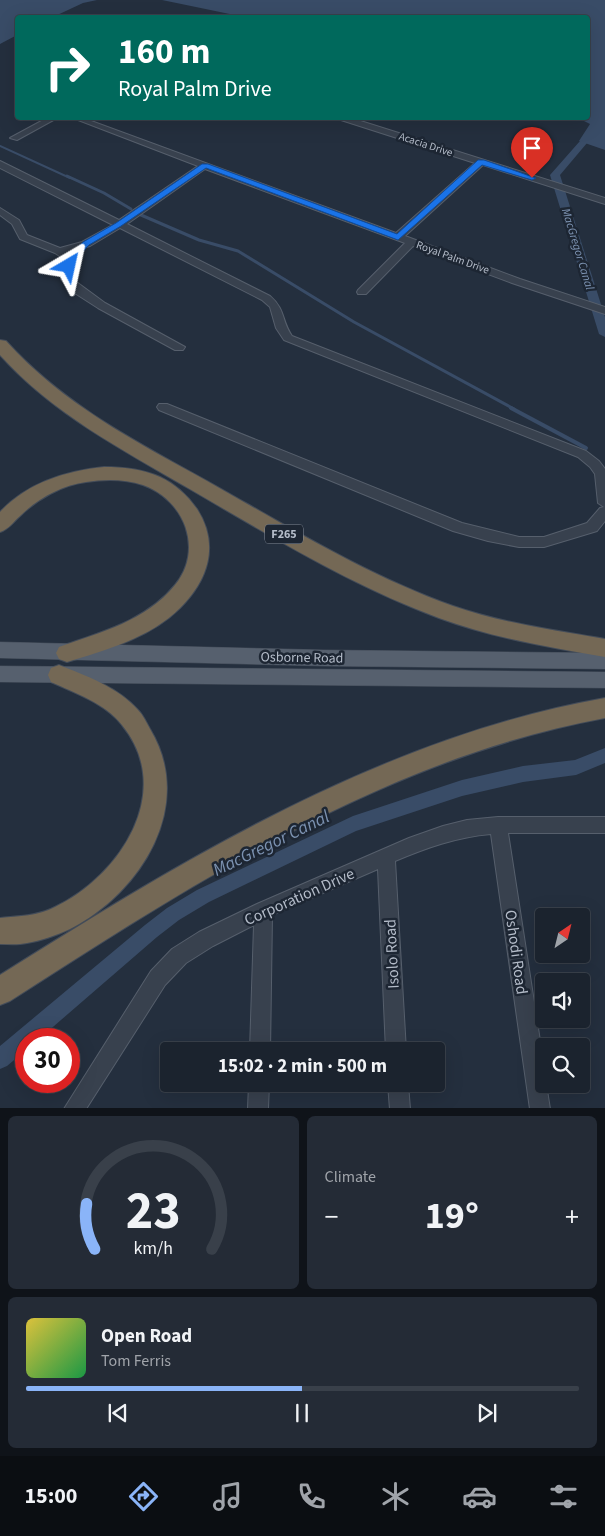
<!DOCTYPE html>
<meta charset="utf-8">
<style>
body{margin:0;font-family:"Source Sans 3",sans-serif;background:#242b36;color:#f1f3f6;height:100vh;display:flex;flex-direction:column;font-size:19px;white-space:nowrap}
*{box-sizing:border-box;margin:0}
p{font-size:16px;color:#a0a4aa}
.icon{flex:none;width:28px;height:28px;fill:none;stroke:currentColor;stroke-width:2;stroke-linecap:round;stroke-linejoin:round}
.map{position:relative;height:1108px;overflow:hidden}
.side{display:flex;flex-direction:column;gap:8px;padding:8px;background:#0f1319;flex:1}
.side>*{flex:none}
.hud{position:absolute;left:15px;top:15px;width:575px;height:105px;border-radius:5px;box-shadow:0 5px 20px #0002,0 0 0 1px #39404a;background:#00695c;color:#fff;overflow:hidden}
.needle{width:32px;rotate:35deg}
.controls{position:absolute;left:535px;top:908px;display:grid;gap:10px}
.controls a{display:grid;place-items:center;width:55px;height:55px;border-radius:5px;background:#1b232e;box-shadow:0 5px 20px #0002,0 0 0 1px #39404a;font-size:25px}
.speed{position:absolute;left:15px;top:1028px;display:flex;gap:10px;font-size:25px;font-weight:700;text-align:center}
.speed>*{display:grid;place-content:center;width:65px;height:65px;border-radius:50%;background:#1b232e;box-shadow:0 5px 20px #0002,0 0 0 1px #39404a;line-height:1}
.speed .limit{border:8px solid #d22;background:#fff;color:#111}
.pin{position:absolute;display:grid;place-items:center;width:42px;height:42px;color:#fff;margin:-51px -21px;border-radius:50% 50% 50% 0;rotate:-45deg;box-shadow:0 0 5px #0007}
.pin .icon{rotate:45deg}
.me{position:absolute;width:55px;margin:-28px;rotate:36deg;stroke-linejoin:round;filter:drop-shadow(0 0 4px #0008)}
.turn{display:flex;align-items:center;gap:18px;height:105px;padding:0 20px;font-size:22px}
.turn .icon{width:65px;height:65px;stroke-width:2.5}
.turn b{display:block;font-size:35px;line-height:42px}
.big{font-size:38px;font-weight:700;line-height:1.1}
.side .tile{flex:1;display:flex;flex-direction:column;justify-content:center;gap:8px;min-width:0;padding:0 18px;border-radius:8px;background:#242b36}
.side .dial{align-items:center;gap:0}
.dial svg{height:130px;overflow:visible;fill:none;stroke:#39404a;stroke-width:7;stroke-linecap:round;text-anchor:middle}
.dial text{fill:#f1f3f6;stroke:none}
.song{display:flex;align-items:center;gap:15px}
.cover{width:60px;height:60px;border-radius:8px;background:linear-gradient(135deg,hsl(50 70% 55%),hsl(140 70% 35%))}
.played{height:5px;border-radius:2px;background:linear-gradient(90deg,#8ab4f8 50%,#39404a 50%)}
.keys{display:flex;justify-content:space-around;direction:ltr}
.heat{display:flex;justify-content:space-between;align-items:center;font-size:28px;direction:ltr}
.side .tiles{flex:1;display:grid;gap:8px;grid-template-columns:1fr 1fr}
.tile:last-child{grid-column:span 2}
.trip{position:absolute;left:160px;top:1042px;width:285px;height:50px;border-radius:5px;background:#1b232e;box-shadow:0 5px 20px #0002,0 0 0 1px #39404a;font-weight:700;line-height:50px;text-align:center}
.tab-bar{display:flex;height:80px;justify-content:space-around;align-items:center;background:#0b0e12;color:#a0a4aa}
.tab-bar .icon{width:35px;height:35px}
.tab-bar .active{color:#8ab4f8}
.tab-bar b{font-size:22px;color:#f1f3f6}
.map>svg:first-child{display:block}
.water{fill:#394c67}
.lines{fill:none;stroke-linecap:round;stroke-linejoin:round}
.stream-far2{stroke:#394c67;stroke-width:2}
.stream-far1{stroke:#394c67;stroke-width:3}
.stream{stroke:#394c67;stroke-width:4}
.canal{fill:#394c67;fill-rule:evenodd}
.minor-casing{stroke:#565f6c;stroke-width:2}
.major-casing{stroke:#414a57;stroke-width:1}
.highway-casing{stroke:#434c59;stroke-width:2}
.minor{fill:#38414e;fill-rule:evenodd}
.major{fill:#56606e;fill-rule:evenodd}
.highway{fill:#746855;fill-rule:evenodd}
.route{fill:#1a73e8;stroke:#114b97}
.labels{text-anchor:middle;stroke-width:5;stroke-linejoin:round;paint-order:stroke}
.far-street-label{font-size:11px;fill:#b4bcc9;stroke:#1d2633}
.far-water-label{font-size:12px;font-style:italic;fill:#7c92b1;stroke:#1d2633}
.shield{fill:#1d2633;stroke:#878f9c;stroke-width:1}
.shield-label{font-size:12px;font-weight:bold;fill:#b4bcc9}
.street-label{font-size:14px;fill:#b4bcc9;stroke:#1d2633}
.near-street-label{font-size:16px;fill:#b4bcc9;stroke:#1d2633}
.near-water-label{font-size:18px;font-style:italic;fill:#7c92b1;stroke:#1d2633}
</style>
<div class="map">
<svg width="605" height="1109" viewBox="0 0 605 1109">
<rect width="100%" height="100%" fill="#242f3e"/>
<!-- water -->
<g class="water">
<polygon points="0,0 97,0 83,3 53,17 18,18 17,35 0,44"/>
<polygon points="162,0 605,0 605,150 579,141 590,124 578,118 588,118 588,18 249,18"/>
</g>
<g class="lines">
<!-- stream-far2 -->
<polyline class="stream-far2" points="0,146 70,178"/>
<!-- stream-far1 -->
<g class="stream-far1">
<polyline points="67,176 104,193 131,209"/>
<polyline points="141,215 199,240 238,251 354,322 514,409"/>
</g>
<!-- stream -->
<polyline class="stream" points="511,408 586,448"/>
<!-- canal -->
<g class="canal">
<polygon points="583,140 587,143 560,175 605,317 605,337 599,334 550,175 580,141"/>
<polygon points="605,748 605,763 576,775 523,782 462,796 356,831 209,902 179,920 157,937 39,1039 26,1039 26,1050 7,1066 0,1069 0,1046 145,925 167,908 197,890 353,816 462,780 523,766 575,760"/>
</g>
<!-- minor casing -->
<g class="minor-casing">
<g id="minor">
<polygon points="47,118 57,118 17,140 10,138"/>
<path d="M73,118H83L396,233L475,163L341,120L340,118H351L605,198V204L483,165L405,236L520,279L605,307V314L512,283L413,246L366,294H358L357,292L358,290L405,243L205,169L127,224L270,296C286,310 281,320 292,336L586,451L599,461L605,469V521L597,531L544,547H519L488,541L453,531L159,410L157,407L159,404H167L462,523L519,537H544L587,523L600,508L604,507L598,503L595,474L590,467L578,457L284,340L276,328L270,307L262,300L120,228L90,246L67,252L76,259L71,278L105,303L185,347L183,350H175L98,308L70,290L61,279L66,260L55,253L20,239L12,224L0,215V208L19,220L27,235L60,248L82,242L113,225L0,168V161L119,220L198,166Z"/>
<path d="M498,817H605V833H508L544,1067V1084H546L550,1109H530L491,834C456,837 426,848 395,861L406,1051H386L378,869L272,915L270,1051H250L254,925L213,946L186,963L165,985L86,1109H64L151,971L172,949L199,932L257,904L409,838L443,826L467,820Z"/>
<polygon points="249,1084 269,1084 268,1109 248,1109"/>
<polygon points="388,1084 408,1084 410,1109 390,1109"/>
</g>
</g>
<!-- major casing -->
<g class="major-casing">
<g id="major">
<polygon points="0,642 324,650 605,653 605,669 324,666 0,658"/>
<polygon points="0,666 605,672 605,688 0,682"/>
</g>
</g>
<!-- highway casing -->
<g class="highway-casing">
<g id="highway">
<path d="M0,340L6,341C63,404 133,440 207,481C287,526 366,575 453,606C502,623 554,630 605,639V657C549,647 493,638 439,618C350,585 269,535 188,488C121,449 52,413 0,355Z"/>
<path d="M104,467C123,467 142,469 160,477C175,484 187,495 197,509C220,545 208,580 180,608C150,638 106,650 67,662L59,659L56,653L59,647C101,632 146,621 175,585C204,550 185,500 143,485C125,479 105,479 86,482C62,485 37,499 20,516C13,522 9,529 0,532V512C27,483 65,471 104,467Z"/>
<path d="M59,665C85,675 119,688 138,710C143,715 146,722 150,729C196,805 141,893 70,929C57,935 40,941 27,943C18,945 9,944 0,944V918C19,916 38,916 55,907C120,876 176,791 122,725C105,703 75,693 51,682L48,675L51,668Z"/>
<path d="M605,698V718C387,758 193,883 10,1001L0,1005V975C187,857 385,737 605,698Z"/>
</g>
</g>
<!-- minor -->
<use href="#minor" class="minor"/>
<!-- major -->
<use href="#major" class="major"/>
<!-- highway -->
<use href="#highway" class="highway"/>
</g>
<!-- route -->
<polygon class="route" points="478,160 484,160 536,178 532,180 482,165 398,240 206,168 121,226 89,245 75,260 72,267 65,266 68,257 83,242 116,223 202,164 208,164 397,234"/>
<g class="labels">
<!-- far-street labels -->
<g class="far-street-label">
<text transform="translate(426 144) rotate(18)" y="4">Acacia Drive</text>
<text transform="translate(453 257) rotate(20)" y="4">Royal Palm Drive</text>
</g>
<!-- far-water labels -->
<g class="far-water-label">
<text transform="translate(578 249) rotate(73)" y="4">MacGregor Canal</text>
</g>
<!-- shield labels -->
<rect class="shield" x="265" y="524.5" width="38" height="19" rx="4"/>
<g class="shield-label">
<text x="284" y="538">F265</text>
</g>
<!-- street labels -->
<g class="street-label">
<text transform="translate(302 657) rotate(1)" y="5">Osborne Road</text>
</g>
<!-- near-street labels -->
<g class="near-street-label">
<text transform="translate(299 896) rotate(-24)" y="6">Corporation Drive</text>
<text transform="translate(517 952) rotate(82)" y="6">Oshodi Road</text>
<text transform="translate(391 954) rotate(-93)" y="6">Isolo Road</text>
</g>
<!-- near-water labels -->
<g class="near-water-label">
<text transform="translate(271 843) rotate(-26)" y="6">MacGregor Canal</text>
</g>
</g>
</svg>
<div class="controls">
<a><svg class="needle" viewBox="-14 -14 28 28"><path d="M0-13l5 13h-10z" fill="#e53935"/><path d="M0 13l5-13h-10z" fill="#a0a4aa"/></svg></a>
<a><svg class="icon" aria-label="sound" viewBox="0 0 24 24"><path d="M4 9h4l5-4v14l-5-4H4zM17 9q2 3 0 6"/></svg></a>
<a><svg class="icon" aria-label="search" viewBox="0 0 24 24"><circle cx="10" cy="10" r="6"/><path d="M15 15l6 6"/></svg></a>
</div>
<div class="speed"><div class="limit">30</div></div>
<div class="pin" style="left:532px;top:178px;background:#d93025"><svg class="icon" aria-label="arrive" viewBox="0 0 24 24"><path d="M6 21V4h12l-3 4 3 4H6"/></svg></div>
<svg class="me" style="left:69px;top:266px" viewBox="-20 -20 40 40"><path d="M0-17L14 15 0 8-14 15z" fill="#1a73e8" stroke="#fff" stroke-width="4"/></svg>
<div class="trip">15:02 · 2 min · 500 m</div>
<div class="hud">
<div class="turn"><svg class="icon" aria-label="right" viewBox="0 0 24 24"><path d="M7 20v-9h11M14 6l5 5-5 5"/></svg><div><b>160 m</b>Royal Palm Drive</div></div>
</div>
</div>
<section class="side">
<div class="tiles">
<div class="tile dial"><svg viewBox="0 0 100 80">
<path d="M14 69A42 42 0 1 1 86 69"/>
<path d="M14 69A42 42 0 0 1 9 41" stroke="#8ab4f8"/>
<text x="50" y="56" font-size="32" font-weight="700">23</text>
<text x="50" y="72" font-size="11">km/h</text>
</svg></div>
<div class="tile"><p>Climate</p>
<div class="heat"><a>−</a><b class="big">19°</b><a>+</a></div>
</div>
<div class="tile">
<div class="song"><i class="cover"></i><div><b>Open Road</b><p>Tom Ferris</p></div></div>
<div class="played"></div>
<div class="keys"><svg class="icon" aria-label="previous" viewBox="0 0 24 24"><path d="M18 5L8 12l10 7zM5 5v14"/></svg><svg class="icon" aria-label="pause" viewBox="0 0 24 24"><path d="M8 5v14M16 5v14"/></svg><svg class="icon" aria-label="next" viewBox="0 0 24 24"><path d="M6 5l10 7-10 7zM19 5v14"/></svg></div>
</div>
</div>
</section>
<nav class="tab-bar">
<b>15:00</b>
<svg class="icon active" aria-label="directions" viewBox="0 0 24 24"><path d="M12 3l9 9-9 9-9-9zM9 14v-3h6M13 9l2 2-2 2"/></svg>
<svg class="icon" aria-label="music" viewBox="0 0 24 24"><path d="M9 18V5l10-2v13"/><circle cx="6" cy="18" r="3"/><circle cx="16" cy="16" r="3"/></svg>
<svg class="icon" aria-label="phone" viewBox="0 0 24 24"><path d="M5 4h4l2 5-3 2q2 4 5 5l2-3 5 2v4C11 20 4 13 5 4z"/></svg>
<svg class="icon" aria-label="climate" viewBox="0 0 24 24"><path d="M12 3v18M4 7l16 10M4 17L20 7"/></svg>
<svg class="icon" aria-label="car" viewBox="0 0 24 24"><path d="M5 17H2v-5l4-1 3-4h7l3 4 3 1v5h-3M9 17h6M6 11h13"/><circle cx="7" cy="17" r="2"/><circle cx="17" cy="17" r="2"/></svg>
<svg class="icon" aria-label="filters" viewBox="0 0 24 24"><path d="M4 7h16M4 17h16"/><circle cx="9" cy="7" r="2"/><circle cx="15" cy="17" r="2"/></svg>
</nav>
